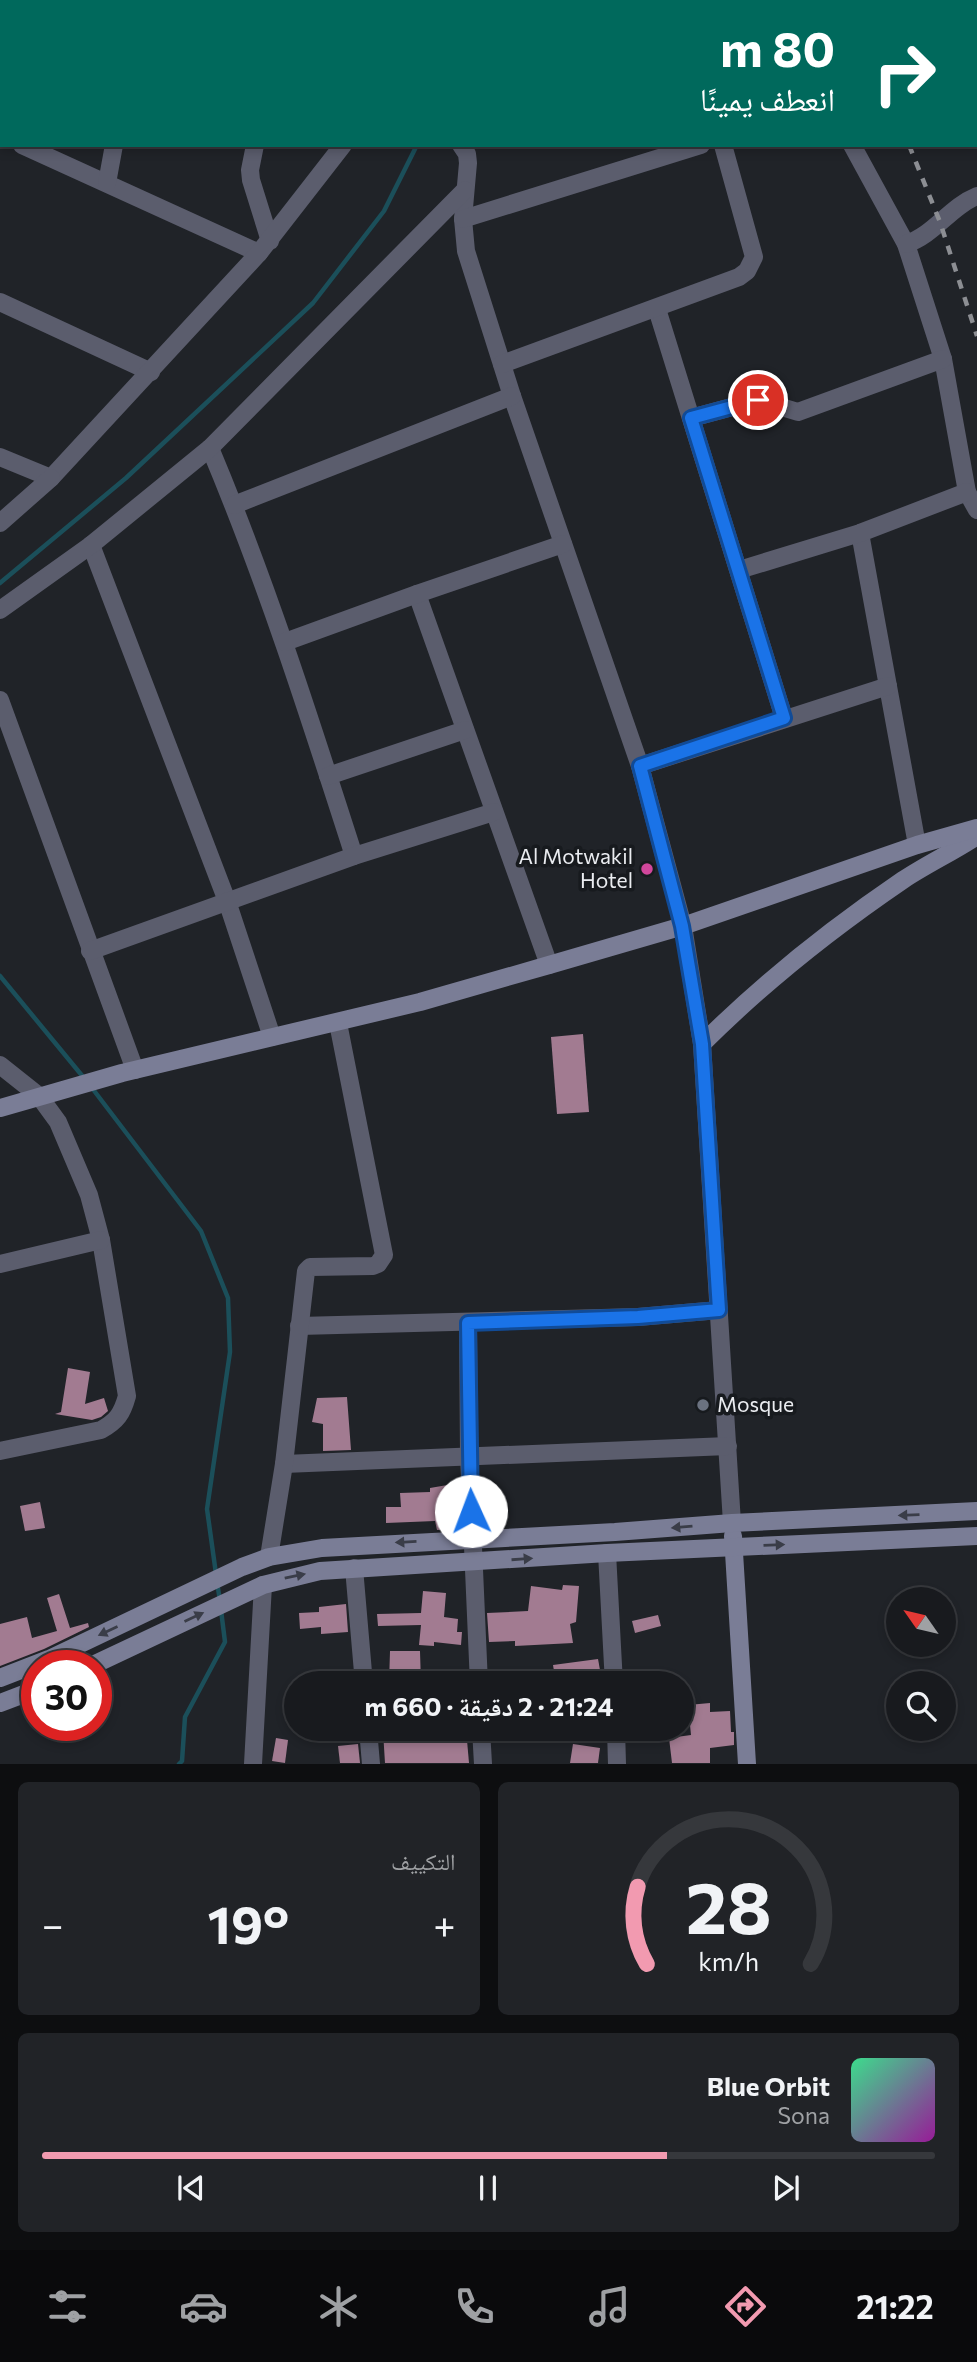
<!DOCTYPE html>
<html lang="ar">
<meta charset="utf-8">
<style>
body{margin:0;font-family:Commissioner,"Noto Naskh Arabic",sans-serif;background:#212327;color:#f1f3f6;direction:rtl;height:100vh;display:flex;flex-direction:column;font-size:26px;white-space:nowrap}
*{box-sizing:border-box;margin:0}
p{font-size:23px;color:#9fa1a4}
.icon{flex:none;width:38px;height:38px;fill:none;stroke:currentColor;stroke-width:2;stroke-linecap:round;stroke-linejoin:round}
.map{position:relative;height:1764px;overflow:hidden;direction:ltr}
.sheet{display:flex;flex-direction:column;gap:18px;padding:18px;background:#0d0e10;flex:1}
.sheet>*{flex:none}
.top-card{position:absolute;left:0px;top:0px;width:978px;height:147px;box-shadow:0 4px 10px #0003,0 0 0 2px #36383c;direction:rtl;background:#00695c;color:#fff;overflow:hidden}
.needle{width:46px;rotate:304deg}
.fabs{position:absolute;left:886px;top:1587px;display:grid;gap:14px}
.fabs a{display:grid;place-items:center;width:70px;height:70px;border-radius:50%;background:#181a1e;box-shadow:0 4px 10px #0003,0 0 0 2px #36383c;font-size:35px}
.speed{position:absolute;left:21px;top:1650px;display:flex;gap:14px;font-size:35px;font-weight:700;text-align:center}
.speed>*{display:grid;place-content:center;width:91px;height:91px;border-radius:50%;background:#181a1e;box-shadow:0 4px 10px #0003,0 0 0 2px #36383c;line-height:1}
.speed .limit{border:10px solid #d22;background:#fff;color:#111}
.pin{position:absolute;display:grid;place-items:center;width:60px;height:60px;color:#fff;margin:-30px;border:4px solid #fff;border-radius:50%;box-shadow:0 2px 7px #0007}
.me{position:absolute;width:77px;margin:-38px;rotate:358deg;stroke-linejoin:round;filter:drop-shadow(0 0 5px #0008)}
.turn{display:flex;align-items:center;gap:24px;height:147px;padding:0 28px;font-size:32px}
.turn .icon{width:91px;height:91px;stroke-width:2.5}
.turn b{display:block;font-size:49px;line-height:60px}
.big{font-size:52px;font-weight:700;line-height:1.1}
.sheet .widget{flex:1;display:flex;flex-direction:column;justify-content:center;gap:10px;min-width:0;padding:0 24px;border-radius:10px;background:#212327}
.sheet .dial{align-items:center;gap:0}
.dial svg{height:182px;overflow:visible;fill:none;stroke:#36383c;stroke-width:7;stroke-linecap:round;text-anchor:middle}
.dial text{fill:#f1f3f6;stroke:none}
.song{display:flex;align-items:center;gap:21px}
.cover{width:84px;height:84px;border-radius:10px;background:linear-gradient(135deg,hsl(150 70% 55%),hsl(300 70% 35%))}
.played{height:7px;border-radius:4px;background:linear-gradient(90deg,#f29ab0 70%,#36383c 70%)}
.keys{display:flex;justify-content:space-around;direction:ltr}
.heat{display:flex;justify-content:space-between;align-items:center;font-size:38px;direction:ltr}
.sheet .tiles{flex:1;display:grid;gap:18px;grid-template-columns:1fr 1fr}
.widget:last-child{grid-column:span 2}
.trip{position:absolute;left:284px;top:1671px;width:410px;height:70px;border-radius:35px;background:#181a1e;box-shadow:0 4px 10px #0003,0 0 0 2px #36383c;font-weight:700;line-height:70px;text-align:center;direction:rtl}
.tabs{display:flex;height:112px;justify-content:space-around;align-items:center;background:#0a0a0c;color:#9fa1a4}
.tabs .icon{width:49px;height:49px}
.tabs .active{color:#f29ab0}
.tabs b{font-size:32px;color:#f1f3f6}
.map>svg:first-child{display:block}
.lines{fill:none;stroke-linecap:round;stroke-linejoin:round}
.stream{stroke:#1b4f5a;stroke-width:4.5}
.building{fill:#a27b91}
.street{stroke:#5b5d6d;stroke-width:18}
.secondary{stroke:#7a7d96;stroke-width:18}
.rail{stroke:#8c8e93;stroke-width:4.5;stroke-dasharray:9 9;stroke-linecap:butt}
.oneway{fill:#3a3d48}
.route-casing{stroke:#114b97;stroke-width:18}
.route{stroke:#1a73e8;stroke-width:12}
.hotel-dot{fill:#d1479c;stroke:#171a1e;stroke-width:2.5}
.worship-dot{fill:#6b7280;stroke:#171a1e;stroke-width:2.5}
.labels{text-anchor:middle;stroke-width:7;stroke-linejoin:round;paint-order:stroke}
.poi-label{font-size:21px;fill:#eaecf0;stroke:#171a1e;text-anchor:end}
</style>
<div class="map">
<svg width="977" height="1764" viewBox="0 0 977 1764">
<rect width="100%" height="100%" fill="#202328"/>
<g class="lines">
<!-- stream -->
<g class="stream">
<polyline points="490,2 491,0"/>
<polyline points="0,583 126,478 313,303 384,211 417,145"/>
<polyline points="0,976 84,1078"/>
<polyline points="92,1088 201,1231 228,1298 230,1352 207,1509 216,1574"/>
<polyline points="217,1582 220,1601"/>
<polyline points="179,1764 182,1761 185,1717 225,1642 221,1610"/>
</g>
</g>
<!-- building -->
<g class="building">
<polygon points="583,1034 589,1112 557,1114 551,1037"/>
<polygon points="68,1368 90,1372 85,1404 104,1398 108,1411 101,1417 92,1420 55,1414 61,1412"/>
<polygon points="347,1397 351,1450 323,1451 323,1424 312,1422 317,1398"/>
<polygon points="459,1483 461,1529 437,1530 435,1521 386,1523 386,1507 401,1507 400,1493 430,1492 430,1488"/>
<polygon points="40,1502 45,1528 25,1531 20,1506"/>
<polygon points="563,1585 579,1586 576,1622 570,1624 573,1643 515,1646 515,1641 489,1642 487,1613 528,1611 531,1586 562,1590"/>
<polygon points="423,1591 446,1593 444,1617 458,1619 457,1632 462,1632 461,1645 434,1642 434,1646 419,1645 421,1625 378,1626 377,1614 421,1613"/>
<polygon points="59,1594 70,1628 88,1623 89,1627 44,1649 0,1666 0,1624 27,1617 32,1638 57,1631 47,1598"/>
<polygon points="346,1604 348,1632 321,1634 321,1627 300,1629 299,1613 319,1612 319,1607"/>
<polygon points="658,1615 661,1626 635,1633 632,1621"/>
<polygon points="390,1651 420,1651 421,1684 389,1684"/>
<polygon points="598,1659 600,1670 555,1677 553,1665"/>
<polygon points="635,1671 670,1676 670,1684 633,1684"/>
<polygon points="710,1703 710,1712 730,1711 731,1732 734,1732 734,1745 710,1748 710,1763 672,1763 669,1738 691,1735 688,1705"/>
<polygon points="392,1729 466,1729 469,1763 385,1763 383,1731"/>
<polygon points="276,1738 288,1740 285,1763 272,1761"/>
<polygon points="358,1744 360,1763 340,1763 338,1746"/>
<polygon points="573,1744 600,1748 598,1763 570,1763"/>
</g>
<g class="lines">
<!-- street -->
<g class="street">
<polyline points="338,0 339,2"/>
<polyline points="786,0 787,2"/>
<polyline points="854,0 855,2"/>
<polyline points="141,2 142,0"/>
<polyline points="289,2 289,0"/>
<polyline points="567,2 569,0"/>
<polyline points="696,2 701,0"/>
<polyline points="957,2 961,0"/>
<polyline points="0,16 2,6"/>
<polyline points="0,136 2,136"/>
<polyline points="22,145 259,253"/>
<polyline points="255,145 250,170 251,180 270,241"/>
<polyline points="461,145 467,154 468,163 463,219 466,251 512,396 640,766 683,926 702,1044 732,1523"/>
<polyline points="852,145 906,244 943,359 967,492 977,510"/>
<polyline points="107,183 114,145"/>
<polyline points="463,219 701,145"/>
<path d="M906,244C934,235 950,207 977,196"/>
<polyline points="0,302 151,372"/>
<polyline points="657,309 784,718"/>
<polyline points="502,364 739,277 747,271 754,257 723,145"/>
<polyline points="691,418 758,400 798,412 943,359"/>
<path d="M210,448C266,581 310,719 354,856"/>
<polyline points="0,457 51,478 259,253 343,145"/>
<polyline points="234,505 512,396"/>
<polyline points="0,523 51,478"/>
<polyline points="860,533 917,845"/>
<polyline points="91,545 227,901 272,1037"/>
<polyline points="739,570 860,533 967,492"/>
<polyline points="417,594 549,965"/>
<polyline points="0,610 91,545 210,448 465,190"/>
<polyline points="285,642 417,594 563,544"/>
<polyline points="0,700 135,1070"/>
<polyline points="640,766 888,686"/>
<polyline points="328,776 465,730"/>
<polyline points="90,951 354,856 494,812"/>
<path d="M0,1065L39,1096L58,1122L89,1195L101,1240L127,1396C122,1414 117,1421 101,1430L0,1451"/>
<polyline points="0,1264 101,1240"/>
<polyline points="468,1323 469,1455 479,1684"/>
<polyline points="299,1326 638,1317 719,1310"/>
<polyline points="284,1464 728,1446"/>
<polyline points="607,1553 614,1684"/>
<polyline points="269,1557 284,1464 306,1271 310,1267 373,1266 378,1264 384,1255 338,1023"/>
<polyline points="354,1568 364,1684"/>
<polyline points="368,1729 371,1764"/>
<polyline points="481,1729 483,1764"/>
<polyline points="616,1729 617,1764"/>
<polyline points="253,1764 263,1585"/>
</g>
<!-- secondary -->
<g class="secondary">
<path d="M702,1044C763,983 831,929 903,880C927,864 953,852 977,836"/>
<polyline points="0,1108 122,1073 420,1002 549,965 683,926 917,845 977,828"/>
<polyline points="733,1536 747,1764"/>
<polyline points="91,1666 263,1585 320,1571 607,1553 977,1536"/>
<polyline points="0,1678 49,1659 242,1567 269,1557 322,1548 615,1532 732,1523 977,1511"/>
<polyline points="0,1703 37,1689"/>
</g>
<!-- rail -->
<g class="rail">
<polyline points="828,0 829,2"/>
<polyline points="909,145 940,222 977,336"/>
</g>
</g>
<!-- one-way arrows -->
<defs><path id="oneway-solid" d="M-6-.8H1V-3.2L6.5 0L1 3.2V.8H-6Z" transform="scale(1.75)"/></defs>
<g class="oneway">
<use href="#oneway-solid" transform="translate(909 1515) rotate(178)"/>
<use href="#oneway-solid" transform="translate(682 1527) rotate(175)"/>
<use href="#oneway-solid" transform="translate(406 1542) rotate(177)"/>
<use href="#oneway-solid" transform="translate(774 1545) rotate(-2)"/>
<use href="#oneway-solid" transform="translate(522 1559) rotate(-4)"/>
<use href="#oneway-solid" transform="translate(295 1576) rotate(-12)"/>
<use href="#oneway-solid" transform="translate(194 1617) rotate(-25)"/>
<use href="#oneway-solid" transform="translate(108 1631) rotate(155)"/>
</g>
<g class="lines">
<!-- route casing -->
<g class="route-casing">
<polyline id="route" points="471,1511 468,1323 638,1317 719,1310 702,1044 682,926 640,766 784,718 691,418 758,400"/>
</g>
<!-- route -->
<use href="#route" class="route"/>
</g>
<!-- markers -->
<circle class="hotel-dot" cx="647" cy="869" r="7"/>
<circle class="worship-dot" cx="703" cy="1405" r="7"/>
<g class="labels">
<!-- poi labels -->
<g class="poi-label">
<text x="633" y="864">Al Motwakil<tspan x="633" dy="24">Hotel</tspan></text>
<text x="717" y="1412" text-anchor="start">Mosque</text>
</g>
</g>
</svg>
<div class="fabs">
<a><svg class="needle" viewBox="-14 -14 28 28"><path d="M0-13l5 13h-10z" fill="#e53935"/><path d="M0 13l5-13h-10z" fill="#9fa1a4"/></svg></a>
<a><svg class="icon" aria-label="search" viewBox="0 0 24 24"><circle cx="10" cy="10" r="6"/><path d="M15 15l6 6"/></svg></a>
</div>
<div class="speed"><div class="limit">30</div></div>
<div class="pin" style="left:758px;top:400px;background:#d93025"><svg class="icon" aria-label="arrive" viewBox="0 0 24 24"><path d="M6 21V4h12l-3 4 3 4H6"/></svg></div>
<svg class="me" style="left:471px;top:1511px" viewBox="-20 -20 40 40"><circle r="19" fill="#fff"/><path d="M0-13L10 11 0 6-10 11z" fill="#1a73e8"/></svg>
<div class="trip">21:24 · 2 دقيقة · 660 m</div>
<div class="top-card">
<div class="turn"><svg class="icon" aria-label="right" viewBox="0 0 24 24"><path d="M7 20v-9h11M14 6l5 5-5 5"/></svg><div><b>80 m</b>انعطف يمينًا</div></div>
</div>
</div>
<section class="sheet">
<div class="tiles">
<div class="widget dial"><svg viewBox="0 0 100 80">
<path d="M14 69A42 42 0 1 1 86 69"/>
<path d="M14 69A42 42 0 0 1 10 35" stroke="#f29ab0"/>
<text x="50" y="56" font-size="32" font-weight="700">28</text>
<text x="50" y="72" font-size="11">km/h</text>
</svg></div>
<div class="widget"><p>التكييف</p>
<div class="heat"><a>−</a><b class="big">19°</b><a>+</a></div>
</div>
<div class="widget">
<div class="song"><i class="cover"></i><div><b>Blue Orbit</b><p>Sona</p></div></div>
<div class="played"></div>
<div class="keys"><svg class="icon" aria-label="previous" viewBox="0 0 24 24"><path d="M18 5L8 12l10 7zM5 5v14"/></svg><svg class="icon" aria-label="pause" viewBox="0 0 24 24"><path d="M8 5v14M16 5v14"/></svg><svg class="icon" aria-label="next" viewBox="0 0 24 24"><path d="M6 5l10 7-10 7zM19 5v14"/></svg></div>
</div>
</div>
</section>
<nav class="tabs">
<b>21:22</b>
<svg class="icon active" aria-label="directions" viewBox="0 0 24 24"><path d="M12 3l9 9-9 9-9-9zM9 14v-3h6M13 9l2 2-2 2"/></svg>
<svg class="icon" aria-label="music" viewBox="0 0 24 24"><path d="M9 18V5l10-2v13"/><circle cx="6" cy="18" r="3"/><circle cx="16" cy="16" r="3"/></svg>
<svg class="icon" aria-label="phone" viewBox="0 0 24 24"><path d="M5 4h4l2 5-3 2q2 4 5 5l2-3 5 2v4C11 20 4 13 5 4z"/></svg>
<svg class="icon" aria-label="climate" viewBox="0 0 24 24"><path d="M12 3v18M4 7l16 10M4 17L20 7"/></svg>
<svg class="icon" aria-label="car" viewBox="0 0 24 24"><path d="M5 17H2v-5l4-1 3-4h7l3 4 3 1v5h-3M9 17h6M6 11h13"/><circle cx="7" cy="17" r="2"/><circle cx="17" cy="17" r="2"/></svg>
<svg class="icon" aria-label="filters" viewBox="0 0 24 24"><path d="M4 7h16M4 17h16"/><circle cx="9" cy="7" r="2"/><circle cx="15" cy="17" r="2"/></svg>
</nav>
